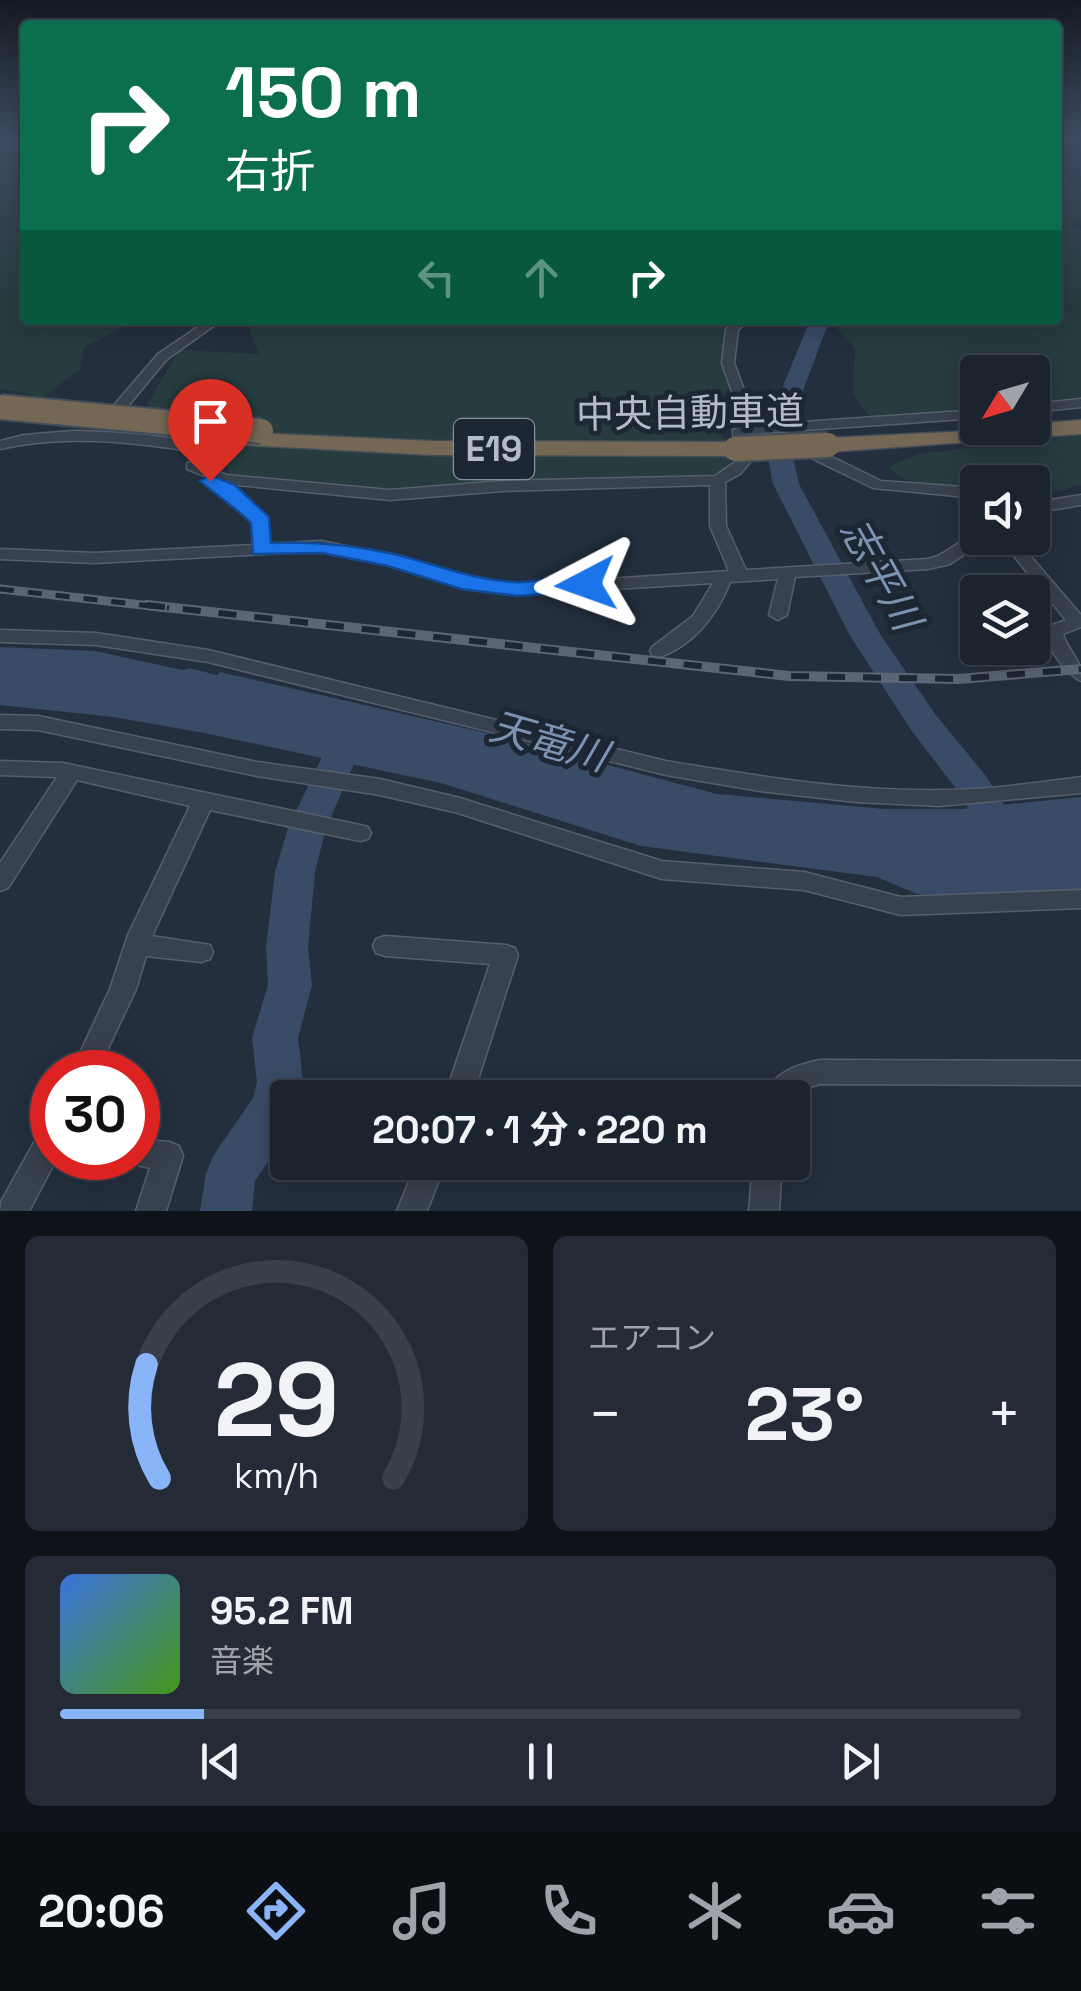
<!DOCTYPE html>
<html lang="ja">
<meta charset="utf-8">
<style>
body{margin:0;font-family:"Space Grotesk","Noto Sans JP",sans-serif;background:#242b36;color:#f1f3f6;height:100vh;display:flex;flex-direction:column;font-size:38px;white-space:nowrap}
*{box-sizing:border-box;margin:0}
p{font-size:32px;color:#a0a4aa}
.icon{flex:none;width:55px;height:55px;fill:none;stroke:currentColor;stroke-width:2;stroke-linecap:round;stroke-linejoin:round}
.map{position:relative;height:1211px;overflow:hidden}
.panel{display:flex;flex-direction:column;gap:25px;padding:25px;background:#0f1319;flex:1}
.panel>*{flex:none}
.hud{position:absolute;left:20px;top:20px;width:1042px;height:305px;border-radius:10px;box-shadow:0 5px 25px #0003,0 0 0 2px #39404a;background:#0b6e4f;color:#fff;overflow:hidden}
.needle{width:65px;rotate:232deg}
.buttons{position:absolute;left:960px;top:355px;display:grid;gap:20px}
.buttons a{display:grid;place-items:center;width:90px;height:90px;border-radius:10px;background:#1b232e;box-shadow:0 5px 25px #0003,0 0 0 2px #39404a;font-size:50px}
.speed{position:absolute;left:30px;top:1050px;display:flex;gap:20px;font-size:50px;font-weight:700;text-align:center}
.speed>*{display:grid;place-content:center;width:130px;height:130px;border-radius:50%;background:#1b232e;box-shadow:0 5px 25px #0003,0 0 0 2px #39404a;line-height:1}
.speed .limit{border:15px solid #d22;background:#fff;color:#111}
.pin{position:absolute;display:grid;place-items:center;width:85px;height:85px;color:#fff;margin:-102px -42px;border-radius:50% 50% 50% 0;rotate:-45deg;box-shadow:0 0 10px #0007}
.pin .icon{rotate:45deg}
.me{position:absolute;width:110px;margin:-55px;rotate:266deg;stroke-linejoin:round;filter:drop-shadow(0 0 8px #0008)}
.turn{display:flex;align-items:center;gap:35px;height:210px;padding:0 40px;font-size:45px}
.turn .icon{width:130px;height:130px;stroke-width:2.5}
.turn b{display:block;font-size:70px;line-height:85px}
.lanes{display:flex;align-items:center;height:95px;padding:0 40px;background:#0003;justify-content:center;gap:50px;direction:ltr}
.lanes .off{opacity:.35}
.big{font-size:75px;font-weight:700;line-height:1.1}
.panel .tile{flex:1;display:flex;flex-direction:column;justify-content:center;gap:15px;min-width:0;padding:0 35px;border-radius:15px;background:#242b36}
.panel .dial{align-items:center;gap:0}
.dial svg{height:260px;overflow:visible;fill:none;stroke:#39404a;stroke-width:7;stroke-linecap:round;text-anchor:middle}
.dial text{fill:#f1f3f6;stroke:none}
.song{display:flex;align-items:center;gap:30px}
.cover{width:120px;height:120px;border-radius:15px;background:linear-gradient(135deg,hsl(220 70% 55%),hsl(100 70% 35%))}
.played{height:10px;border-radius:5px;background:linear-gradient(90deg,#8ab4f8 15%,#39404a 15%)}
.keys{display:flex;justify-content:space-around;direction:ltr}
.heat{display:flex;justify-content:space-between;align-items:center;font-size:55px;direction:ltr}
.panel .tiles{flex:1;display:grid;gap:25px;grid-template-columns:1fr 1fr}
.tile:last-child{grid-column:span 2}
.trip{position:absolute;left:270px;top:1080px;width:540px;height:100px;border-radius:10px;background:#1b232e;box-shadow:0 5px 25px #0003,0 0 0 2px #39404a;font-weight:700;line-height:100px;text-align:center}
.tab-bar{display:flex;height:160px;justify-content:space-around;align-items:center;background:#0b0e12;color:#a0a4aa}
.tab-bar .icon{width:70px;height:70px}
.tab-bar .selected{color:#8ab4f8}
.tab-bar b{font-size:45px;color:#f1f3f6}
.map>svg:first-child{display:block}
.green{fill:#263c3f}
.water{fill:#394c67}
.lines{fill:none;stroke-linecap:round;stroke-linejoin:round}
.river{fill:#394c67;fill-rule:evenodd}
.minor-casing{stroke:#565f6c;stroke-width:3}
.highway-casing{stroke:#434c59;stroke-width:3}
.minor{fill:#38414e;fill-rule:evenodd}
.highway{fill:#746855;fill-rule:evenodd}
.rail-far1-casing{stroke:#5a6575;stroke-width:9}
.rail-casing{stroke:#5a6575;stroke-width:10}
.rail-far1{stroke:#1d2633;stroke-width:5;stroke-dasharray:14;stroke-linecap:butt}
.rail{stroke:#1d2633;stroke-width:6;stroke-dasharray:18;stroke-linecap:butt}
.highway-bridge-far1-casing{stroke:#434c59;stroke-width:21;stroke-linecap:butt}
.highway-bridge-casing{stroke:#434c59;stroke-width:28;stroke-linecap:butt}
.highway-bridge-far1{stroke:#746855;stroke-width:19}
.highway-bridge{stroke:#746855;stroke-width:24}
.route{fill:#1a73e8;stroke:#114b97;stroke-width:2.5}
.labels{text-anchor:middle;stroke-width:10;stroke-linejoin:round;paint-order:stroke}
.shield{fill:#1d2633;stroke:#878f9c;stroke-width:2.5}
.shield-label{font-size:35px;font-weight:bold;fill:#b4bcc9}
.street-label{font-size:38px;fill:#b4bcc9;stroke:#1d2633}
.water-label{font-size:40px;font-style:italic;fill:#7c92b1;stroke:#1d2633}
</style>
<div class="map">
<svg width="1081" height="1211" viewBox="0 0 1081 1211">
<rect width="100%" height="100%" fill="#242f3e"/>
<!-- green -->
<g class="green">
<polygon points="0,137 25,137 25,320 137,320 83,348 80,369 44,397 0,389"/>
<polygon points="1058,179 1081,188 1081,221 1072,223 1081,231 1081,407 1033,414 1032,372 978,372 977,419 877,427 853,393 855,348 829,320 1058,320"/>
<polygon points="251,320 723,320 736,380 717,403 718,424 731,459 722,474 500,480 404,490 229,475 216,414 144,410 179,350 259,354 248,324"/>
<polygon points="1081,435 1081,485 1049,493 1033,491 1032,482 978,482 977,497 967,499 902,478 888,467 919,454"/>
</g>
<!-- water -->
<polygon class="water" points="0,647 95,651 183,670 189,668 217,675 220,672 491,734 717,794 884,809 961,809 1081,797 1081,889 994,896 917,894 877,877 641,846 441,783 199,732 113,717 0,705"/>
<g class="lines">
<!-- river -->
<g class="river">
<polygon points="804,320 825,320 828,324 802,393 784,416 799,484 880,634 935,714 986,776 1027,842 1022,852 1008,856 994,852 960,794 911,730 849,634 773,484 760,415 781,391 808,325"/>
<polygon points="352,718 364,722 369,730 326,828 315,872 308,947 312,985 298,1038 303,1082 301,1098 288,1098 288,1132 255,1181 252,1211 200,1211 206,1173 213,1156 253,1098 257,1082 252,1038 268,985 266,947 275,872 288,828 335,730 340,722"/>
</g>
<!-- minor casing -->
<g class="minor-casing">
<g id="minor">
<polygon points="208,320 222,320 166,360 119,417 109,417 109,411 158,354"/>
<path d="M736,320H749L738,330L734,363L757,425L978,410V418L748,434L750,462L740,474L725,482L726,526L746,570L928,559L938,556L972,535L978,533V538H986L984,541L950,564L928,569L795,577L787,615L778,620L769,615L778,579L730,582C718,614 693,646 659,657L652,655L650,651L652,647L693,616L713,583L517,595L461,587L389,565L321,551L94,563L0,559V549L94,553L253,545L254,523C237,507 220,495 203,481L207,477L187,469V463L192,462L227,475L390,490L502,481L715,476L735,462L733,430L744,426L722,363L726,329ZM227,484L390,500L502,491L710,485V526L729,571L517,585L463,577L399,557L321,541L269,544L268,519Z"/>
<polygon points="1081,399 1081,407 1032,412 1032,404"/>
<path d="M73,431C103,432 181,434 204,448L197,452C131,442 66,434 0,449V441L24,435Z"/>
<polygon points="807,437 812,438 820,451 881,481 978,488 978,498 873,488 809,457 800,441"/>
<polygon points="1081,495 1081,505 1032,513 1032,503"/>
<path d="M999,538H1015L1081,615V627L1063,634C1070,655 1081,656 1081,681C1064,673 1049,649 1044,631L1047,627L1066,620Z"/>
<path d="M0,630L96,633L208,650L666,761C757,776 850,792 942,790C989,790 1035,783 1081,777V793L939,806L856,802L760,791L666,775L208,662L96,645L0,642Z"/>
<polygon points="0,715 38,716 257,762 380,779 460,798 662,861 804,872 901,897 1081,890 1081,908 901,915 804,890 662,879 458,813 380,795 257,776 38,730 0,729"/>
<polygon points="0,761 63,763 360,825 368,827 371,833 368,839 360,841 210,810 152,936 210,945 213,952 210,959 201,962 146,956 136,989 97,1072 71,1072 110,989 128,935 190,806 77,780 8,888 0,891 0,863 57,777 0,775"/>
<polygon points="385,936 506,945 515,948 518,955 472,1098 444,1098 490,964 385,956 376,953 373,946 376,939"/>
<path d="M820,1060L1081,1061V1085L820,1084L804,1089L792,1098H762C773,1073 795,1065 820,1060Z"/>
<polygon points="52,1124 52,1158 57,1158 29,1211 0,1211 2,1200 42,1128"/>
<polygon points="138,1139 169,1142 179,1146 183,1156 166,1211 136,1211 150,1168 128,1163 126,1158 138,1158"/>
<polygon points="417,1162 446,1162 427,1211 397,1211"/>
<polygon points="753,1162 782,1162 779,1211 749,1211"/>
</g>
</g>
<!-- highway casing -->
<g class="highway-casing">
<g id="highway">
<polygon points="1081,420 1081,434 828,452 817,445 828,438 1032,428 1032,424"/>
<polygon points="253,433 432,441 735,442 746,449 735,456 432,455 245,445 242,440"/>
</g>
</g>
<!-- minor -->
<use href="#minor" class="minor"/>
<!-- highway -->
<use href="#highway" class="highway"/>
<!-- rail-far1 casing -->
<g class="rail-far1-casing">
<polyline id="rail-far1" points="0,589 169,608"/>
</g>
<!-- rail casing -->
<g class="rail-casing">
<polyline id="rail" points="147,605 789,676 958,679 1081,669"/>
</g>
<!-- rail-far1 -->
<use href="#rail-far1" class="rail-far1"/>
<!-- rail -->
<use href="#rail" class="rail"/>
<!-- highway-bridge-far1 casing -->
<g class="highway-bridge-far1-casing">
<polyline id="highway-bridge-far1" points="0,407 7,408"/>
</g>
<!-- highway-bridge casing -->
<g class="highway-bridge-casing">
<g id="highway-bridge">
<polyline points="0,407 261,431"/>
<polyline points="735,449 828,445"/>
</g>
</g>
<!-- highway-bridge-far1 -->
<use href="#highway-bridge-far1" class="highway-bridge-far1"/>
<!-- highway-bridge -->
<use href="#highway-bridge" class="highway-bridge"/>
</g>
<!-- sky -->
<linearGradient id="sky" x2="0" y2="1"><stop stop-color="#141a22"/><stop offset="0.45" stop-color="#3f4d63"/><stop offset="1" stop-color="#3f4d63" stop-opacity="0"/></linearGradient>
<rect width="1081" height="306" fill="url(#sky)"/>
<!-- route -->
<path class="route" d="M210,475L235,485L269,517L271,543C314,541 352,545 394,554C435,564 472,580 515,582C537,584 581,568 597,584L586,591L517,596L461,589L388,566L322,553L253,554L251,523C235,507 216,495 200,481Z"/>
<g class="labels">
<!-- shield labels -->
<rect class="shield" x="454" y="419" width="80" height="60" rx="8"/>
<g class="shield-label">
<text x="494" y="461">E19</text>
</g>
<!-- street labels -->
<g class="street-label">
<text transform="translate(690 413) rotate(-1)" y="13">中央自動車道</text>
</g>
<!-- water labels -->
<g class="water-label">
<text transform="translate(881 574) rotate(61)" y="14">志平川</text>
<text transform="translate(549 741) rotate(16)" y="14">天竜川</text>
</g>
</g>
</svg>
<div class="buttons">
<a><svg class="needle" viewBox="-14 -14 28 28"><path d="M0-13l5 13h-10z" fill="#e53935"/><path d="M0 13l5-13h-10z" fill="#a0a4aa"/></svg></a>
<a><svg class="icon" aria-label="sound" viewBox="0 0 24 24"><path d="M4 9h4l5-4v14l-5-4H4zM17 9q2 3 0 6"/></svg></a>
<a><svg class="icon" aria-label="layers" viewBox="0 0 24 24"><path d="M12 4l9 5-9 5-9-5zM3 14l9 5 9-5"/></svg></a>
</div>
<div class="speed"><div class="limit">30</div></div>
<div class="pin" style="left:210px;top:481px;background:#d93025"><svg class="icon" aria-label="arrive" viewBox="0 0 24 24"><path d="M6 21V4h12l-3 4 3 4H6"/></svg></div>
<svg class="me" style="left:586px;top:584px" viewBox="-20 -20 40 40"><path d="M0-17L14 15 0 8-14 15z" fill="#1a73e8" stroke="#fff" stroke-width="4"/></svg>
<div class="trip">20:07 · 1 分 · 220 m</div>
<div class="hud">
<div class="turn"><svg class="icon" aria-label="right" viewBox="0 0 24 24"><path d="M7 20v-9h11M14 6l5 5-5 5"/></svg><div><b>150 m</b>右折</div></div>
<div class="lanes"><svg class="icon off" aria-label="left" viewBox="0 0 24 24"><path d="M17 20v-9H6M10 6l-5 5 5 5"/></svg><svg class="icon off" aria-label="ahead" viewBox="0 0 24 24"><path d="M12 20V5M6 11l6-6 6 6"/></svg><svg class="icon" aria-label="right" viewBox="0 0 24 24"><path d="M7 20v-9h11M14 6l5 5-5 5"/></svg></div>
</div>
</div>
<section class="panel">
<div class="tiles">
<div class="tile dial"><svg viewBox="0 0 100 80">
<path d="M14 69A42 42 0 1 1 86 69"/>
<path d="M14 69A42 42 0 0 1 10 34" stroke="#8ab4f8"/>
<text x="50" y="56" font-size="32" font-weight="700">29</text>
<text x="50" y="72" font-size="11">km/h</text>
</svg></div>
<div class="tile"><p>エアコン</p>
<div class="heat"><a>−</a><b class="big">23°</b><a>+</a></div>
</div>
<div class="tile">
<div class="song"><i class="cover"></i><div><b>95.2 FM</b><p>音楽</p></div></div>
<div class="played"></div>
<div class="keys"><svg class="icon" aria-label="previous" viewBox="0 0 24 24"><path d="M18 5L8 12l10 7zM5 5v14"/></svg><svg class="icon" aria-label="pause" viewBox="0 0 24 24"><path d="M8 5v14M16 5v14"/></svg><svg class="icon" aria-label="next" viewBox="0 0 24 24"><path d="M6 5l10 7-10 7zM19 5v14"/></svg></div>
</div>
</div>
</section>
<nav class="tab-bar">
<b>20:06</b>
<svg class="icon selected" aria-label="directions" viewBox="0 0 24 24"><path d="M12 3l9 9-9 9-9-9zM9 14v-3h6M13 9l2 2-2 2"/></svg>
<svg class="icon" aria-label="music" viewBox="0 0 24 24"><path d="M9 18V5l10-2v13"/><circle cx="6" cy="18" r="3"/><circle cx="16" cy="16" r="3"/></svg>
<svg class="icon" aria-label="phone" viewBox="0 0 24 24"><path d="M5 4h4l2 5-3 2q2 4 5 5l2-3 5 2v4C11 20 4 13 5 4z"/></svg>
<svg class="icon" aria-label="climate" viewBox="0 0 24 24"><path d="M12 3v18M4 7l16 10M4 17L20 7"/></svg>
<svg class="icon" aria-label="car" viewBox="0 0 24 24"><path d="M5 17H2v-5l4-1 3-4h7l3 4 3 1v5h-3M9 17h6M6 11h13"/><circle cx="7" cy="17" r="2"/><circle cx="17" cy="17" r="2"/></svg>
<svg class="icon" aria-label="filters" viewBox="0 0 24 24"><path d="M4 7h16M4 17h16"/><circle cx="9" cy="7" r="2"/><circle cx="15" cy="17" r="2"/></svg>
</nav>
